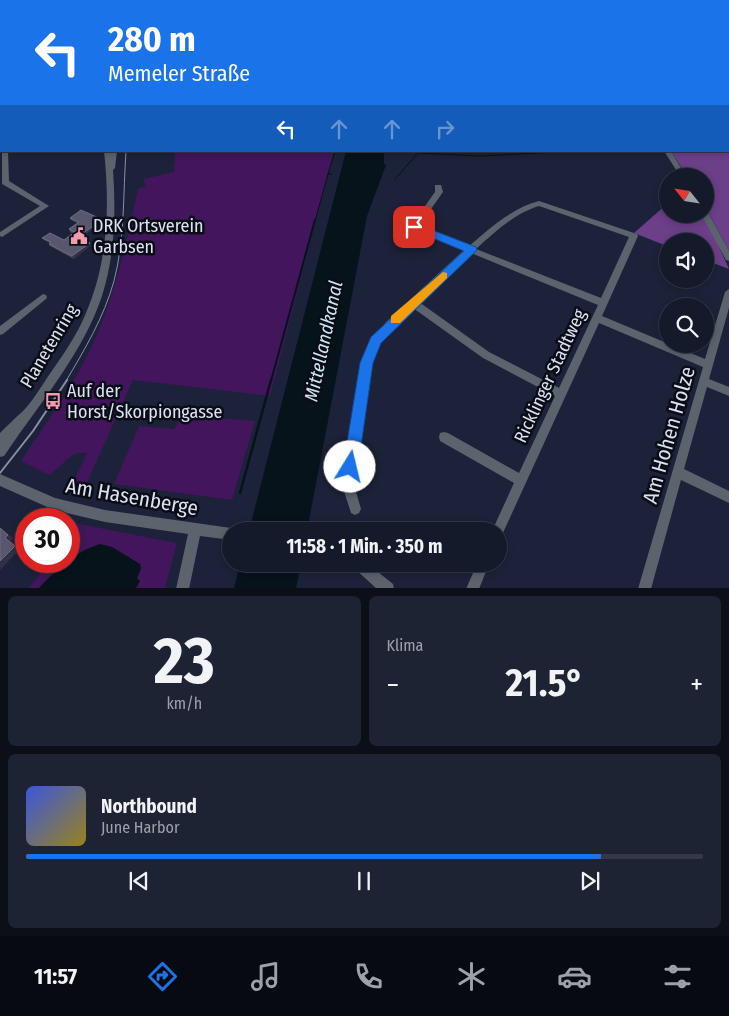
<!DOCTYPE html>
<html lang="de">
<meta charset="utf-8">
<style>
body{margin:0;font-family:"Fira Sans Condensed",sans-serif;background:#1e2333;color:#f1f3f6;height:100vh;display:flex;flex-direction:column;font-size:19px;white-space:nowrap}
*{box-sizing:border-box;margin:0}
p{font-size:16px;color:#9da1a9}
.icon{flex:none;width:28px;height:28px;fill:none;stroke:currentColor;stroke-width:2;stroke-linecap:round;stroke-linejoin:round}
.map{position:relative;height:588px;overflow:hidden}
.sheet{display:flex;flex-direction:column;gap:8px;padding:8px;background:#0c0e18;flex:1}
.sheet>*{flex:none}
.banner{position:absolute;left:0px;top:0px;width:730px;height:152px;box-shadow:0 2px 8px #0003,0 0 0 1px #343847;background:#1a73e8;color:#fff;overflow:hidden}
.needle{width:32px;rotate:300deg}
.buttons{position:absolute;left:659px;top:168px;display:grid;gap:10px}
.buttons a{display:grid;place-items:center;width:55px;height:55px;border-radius:50%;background:#151a2b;box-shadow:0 2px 8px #0003,0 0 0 1px #343847;font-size:25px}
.speed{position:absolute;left:15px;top:508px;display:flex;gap:10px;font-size:25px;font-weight:700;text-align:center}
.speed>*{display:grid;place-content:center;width:65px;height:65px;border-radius:50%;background:#151a2b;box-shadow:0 2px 8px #0003,0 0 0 1px #343847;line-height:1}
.speed .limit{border:8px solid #d22;background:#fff;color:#111}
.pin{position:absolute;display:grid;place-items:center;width:42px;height:42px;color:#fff;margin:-21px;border-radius:10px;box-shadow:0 2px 8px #0006}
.me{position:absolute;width:55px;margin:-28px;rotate:9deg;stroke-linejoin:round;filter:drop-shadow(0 0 4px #0008)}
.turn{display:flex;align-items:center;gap:18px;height:105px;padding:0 25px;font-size:22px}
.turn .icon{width:65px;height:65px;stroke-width:2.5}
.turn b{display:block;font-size:35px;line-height:42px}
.lanes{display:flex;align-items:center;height:48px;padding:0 25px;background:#0003;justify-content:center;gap:25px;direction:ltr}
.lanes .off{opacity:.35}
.big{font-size:38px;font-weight:700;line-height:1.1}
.sheet .widget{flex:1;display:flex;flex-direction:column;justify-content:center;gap:8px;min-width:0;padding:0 18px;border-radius:8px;background:#1e2333}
.sheet .dial{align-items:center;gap:0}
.dial b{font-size:65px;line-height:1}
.song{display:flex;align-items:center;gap:15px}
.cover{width:60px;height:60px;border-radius:8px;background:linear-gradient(135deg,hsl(230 70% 55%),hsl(50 70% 35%))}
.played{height:5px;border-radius:2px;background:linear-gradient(90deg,#1a73e8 85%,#343847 85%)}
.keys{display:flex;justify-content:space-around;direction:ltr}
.heat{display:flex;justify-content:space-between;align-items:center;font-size:28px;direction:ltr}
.sheet .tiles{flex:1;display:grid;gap:8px;grid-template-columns:1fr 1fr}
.widget:last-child{grid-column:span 2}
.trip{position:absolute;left:222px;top:522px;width:285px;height:50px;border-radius:25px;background:#151a2b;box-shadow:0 2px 8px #0003,0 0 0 1px #343847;font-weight:700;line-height:50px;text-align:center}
.menu{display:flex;height:80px;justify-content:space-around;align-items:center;background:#080a11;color:#9da1a9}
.menu .icon{width:35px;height:35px}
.menu .on{color:#1a73e8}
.menu b{font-size:22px;color:#f1f3f6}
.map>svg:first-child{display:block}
.green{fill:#42155c}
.forest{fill:#6c3f89}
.water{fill:#06131a}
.pier{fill:#1c2239}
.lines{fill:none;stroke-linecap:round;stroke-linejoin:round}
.stream-far2{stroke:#06131a;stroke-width:1}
.stream-far1{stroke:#06131a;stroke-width:2}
.stream{stroke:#06131a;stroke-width:2.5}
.minor{fill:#5b636d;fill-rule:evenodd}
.highway{fill:#a6bcd5;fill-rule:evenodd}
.tram-far1{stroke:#8a90a3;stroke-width:1}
.tram{stroke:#8a90a3;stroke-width:2}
.wall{fill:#49465e}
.shaded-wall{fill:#303049}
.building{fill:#59576e;stroke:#6e6c83}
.route{fill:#1a73e8;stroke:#114b97}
.slow{fill:#f59e0b}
.labels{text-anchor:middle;stroke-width:5;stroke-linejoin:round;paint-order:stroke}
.poi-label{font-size:18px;fill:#dde2f2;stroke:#0a0d16;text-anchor:start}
.street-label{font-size:18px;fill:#dde2f2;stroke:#0a0d16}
.water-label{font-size:19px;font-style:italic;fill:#cde4f2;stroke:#0a0d16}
.near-street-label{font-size:21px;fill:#dde2f2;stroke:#0a0d16}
</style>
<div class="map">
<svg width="729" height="589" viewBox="0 0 729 589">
<rect width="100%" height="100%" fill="#1c2239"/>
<!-- green -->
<g class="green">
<path d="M175,151H334L270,396L133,380L86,485L73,483L87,453C68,451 64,466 49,475L21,461C42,428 67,395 85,360C113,306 125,248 138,189L146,186L143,179L174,172Z"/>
<polygon points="183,415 255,421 232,500 114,484 139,426 174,429"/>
<polygon points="69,522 177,543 165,588 28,589 51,561 69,561"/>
</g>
<!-- forest -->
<g class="forest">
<polygon points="729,111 729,251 705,206 705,176 687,176 671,151 729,151"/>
<polygon points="667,204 668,214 704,214 729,269 705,260 705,241 668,241 667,246 634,233"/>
</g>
<!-- water -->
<g class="water">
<polygon points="346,151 384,151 384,164 386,165 367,216 307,531 249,531"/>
<path d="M100,544L112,547L140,564L141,569L137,578L140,581L136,588H39C56,570 76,551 100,544Z"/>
<polygon points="240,564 301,564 296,588 234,588"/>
</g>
<!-- pier -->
<polygon class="pier" points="248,523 307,531 246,531"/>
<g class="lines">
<!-- stream-far2 -->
<g class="stream-far2">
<polyline points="650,1 652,0"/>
<polyline points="328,174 335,151"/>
<polyline points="395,179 418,153 480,156 574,151"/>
<polyline points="315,221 328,174 332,174"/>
</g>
<!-- stream-far1 -->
<polyline class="stream-far1" points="271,381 315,220"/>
<!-- stream -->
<polyline class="stream" points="240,493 271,380"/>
<!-- minor -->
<g class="minor">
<rect x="0" y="20" width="1" height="2"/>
<rect x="0" y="137" width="1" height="7"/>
<polygon points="2,151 8,151 9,181 49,206 2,237 0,236 0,232 40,206 2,184"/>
<path d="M104,151H117L115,168L113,170C116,212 115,255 102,296C84,350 45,397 13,443L4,456L0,457V433C7,426 15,418 22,412C31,404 42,385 49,375C63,355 77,335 86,313C108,262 110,205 104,151Z"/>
<polygon points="664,151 671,151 686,176 680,176"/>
<path d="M435,185H441L443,192L419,226L469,246C490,228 512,208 539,201L637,234L638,236L602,316L705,359L725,292L729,289V308L709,379L729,387V396L707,387L684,469L729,491V503L681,480L651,589H638L703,367L599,323L502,535L499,537V531H492L514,483L440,441L439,437L440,433L444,432L448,433L519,473L555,396L483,358L413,308L392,328L380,342L372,363L354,485L361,509L359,513L355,515L351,513L342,485L362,363L371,340L386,322L464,250L411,229L410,227L435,192ZM539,206L629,237L601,298L476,249C495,232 515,213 539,206ZM471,253L598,305L559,388L489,352L419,302Z"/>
<polygon points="705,211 709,214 729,251 729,261 726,260 701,214 705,214"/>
<polygon points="43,294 46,295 47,297 46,299 3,334 0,335 0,326"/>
<polygon points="0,474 55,498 105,510 231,528 236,531 231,531 231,540 200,536 189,589 176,589 188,534 105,522 54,510 0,486"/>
<polygon points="352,564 368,564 393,584 394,589 377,589 354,568"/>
<polygon points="477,564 489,564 479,589 466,589"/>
</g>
<!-- highway -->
<polygon class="highway" points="1,55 1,61 0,62 0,56"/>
<!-- tram-far1 -->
<path class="tram-far1" d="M66,381C85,349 104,317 114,281C125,239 123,194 126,151"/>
<!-- tram -->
<polyline class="tram" points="0,473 33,431 67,380"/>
</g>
<!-- wall -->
<g class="wall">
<polygon points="216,0 283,0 284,1 216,1"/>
<polygon points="70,218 99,218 100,221 99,225 81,237 70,232 69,229 77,223 71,220"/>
<polygon points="42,238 64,240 91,245 74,259 50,246 49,244 50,243 44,240"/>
</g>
<!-- shaded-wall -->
<g class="shaded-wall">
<polygon points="99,218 100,221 99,225 81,237 80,235"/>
<polygon points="90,243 91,245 74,259 72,256"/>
<polygon points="0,527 13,538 11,541 20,549 0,570 0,561 5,538"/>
</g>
<!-- building -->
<g class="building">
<polygon points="249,0 281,0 279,1 252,1"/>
<polygon points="81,210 99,218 98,223 80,235 69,229 79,222 70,218"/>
<polygon points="50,233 64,240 72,234 90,243 72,256 49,244 51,242 42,238"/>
<polygon points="0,528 8,535 5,538 15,546 0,561"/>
</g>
<!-- route -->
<polygon class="route" points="414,223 476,247 477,250 381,343 373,363 358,467 355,472 350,474 345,472 343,467 360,363 371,337 464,251 411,229 411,224"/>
<!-- slow -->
<polygon class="slow" points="443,272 447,273 447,278 400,323 391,323 391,316"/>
<!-- icons -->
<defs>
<g id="civic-bare" transform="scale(1.35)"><path d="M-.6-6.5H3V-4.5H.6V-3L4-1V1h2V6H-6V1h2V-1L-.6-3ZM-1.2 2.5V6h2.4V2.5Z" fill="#f39aab" stroke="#0a0d16" stroke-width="2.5" paint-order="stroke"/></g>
<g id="bus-bare" transform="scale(1.35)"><path d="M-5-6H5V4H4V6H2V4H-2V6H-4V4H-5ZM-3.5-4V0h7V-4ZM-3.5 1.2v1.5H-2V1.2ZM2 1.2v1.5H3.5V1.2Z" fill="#f39aab" stroke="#0a0d16" stroke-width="2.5" paint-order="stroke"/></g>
</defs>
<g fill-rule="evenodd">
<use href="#civic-bare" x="79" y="236"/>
<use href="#bus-bare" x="53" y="401"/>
</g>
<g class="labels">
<!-- poi labels -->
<g class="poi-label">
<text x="93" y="232">DRK Ortsverein<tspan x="93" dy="21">Garbsen</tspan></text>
<text x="67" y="397">Auf der<tspan x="67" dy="21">Horst/Skorpiongasse</tspan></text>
</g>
<!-- street labels -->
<g class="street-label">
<text transform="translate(49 346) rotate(-59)" y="6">Planetenring</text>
<text transform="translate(550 376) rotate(-65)" y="6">Ricklinger Stadtweg</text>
</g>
<!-- water labels -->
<g class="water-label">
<text transform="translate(323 341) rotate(-78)" y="7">Mittellandkanal</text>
</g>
<!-- near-street labels -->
<g class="near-street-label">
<text transform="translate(669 435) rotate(-74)" y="7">Am Hohen Holze</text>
<text transform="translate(132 497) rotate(10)" y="7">Am Hasenberge</text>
</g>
</g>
</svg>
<div class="buttons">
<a><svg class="needle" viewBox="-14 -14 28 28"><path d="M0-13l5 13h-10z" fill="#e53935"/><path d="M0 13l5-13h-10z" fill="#9da1a9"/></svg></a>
<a><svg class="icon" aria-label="sound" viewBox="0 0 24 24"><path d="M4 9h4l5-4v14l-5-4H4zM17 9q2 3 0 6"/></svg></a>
<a><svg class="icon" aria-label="search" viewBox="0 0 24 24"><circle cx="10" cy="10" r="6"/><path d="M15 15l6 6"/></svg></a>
</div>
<div class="speed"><div class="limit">30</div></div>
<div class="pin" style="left:414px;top:227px;background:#d93025"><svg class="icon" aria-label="arrive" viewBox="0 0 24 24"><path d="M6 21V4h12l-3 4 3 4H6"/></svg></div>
<svg class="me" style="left:350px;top:467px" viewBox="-20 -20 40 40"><circle r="19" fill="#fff"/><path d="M0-13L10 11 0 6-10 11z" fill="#1a73e8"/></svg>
<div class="trip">11:58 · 1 Min. · 350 m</div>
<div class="banner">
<div class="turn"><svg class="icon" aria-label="left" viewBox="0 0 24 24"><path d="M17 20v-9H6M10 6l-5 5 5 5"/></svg><div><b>280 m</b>Memeler Straße</div></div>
<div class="lanes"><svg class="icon" aria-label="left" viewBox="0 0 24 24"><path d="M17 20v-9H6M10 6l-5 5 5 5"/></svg><svg class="icon off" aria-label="ahead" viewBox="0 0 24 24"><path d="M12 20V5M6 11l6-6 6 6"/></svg><svg class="icon off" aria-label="ahead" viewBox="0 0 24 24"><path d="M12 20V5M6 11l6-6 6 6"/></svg><svg class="icon off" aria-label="right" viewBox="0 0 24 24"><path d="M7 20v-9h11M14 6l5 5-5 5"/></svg></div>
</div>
</div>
<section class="sheet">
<div class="tiles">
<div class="widget dial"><b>23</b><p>km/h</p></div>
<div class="widget"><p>Klima</p>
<div class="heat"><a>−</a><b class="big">21.5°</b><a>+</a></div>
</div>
<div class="widget">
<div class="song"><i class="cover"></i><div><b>Northbound</b><p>June Harbor</p></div></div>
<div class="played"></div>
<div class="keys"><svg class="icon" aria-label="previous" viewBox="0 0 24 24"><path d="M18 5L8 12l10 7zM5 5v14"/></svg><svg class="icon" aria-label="pause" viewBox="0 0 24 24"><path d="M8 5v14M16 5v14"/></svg><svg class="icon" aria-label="next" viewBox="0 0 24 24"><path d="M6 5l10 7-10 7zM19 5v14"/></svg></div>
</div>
</div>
</section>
<nav class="menu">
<b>11:57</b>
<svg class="icon on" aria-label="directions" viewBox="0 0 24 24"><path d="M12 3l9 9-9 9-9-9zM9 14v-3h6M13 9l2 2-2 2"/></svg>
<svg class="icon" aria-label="music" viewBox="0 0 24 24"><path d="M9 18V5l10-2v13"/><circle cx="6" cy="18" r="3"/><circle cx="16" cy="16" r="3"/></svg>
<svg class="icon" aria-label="phone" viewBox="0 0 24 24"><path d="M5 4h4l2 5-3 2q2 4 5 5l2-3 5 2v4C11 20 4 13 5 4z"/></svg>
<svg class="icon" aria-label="climate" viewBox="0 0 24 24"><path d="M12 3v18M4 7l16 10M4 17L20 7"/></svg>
<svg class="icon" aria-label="car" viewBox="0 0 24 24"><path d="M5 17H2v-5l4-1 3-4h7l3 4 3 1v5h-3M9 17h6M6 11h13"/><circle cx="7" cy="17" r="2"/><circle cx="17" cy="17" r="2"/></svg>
<svg class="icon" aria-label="filters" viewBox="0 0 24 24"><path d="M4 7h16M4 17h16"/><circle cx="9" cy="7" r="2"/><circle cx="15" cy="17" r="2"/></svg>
</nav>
